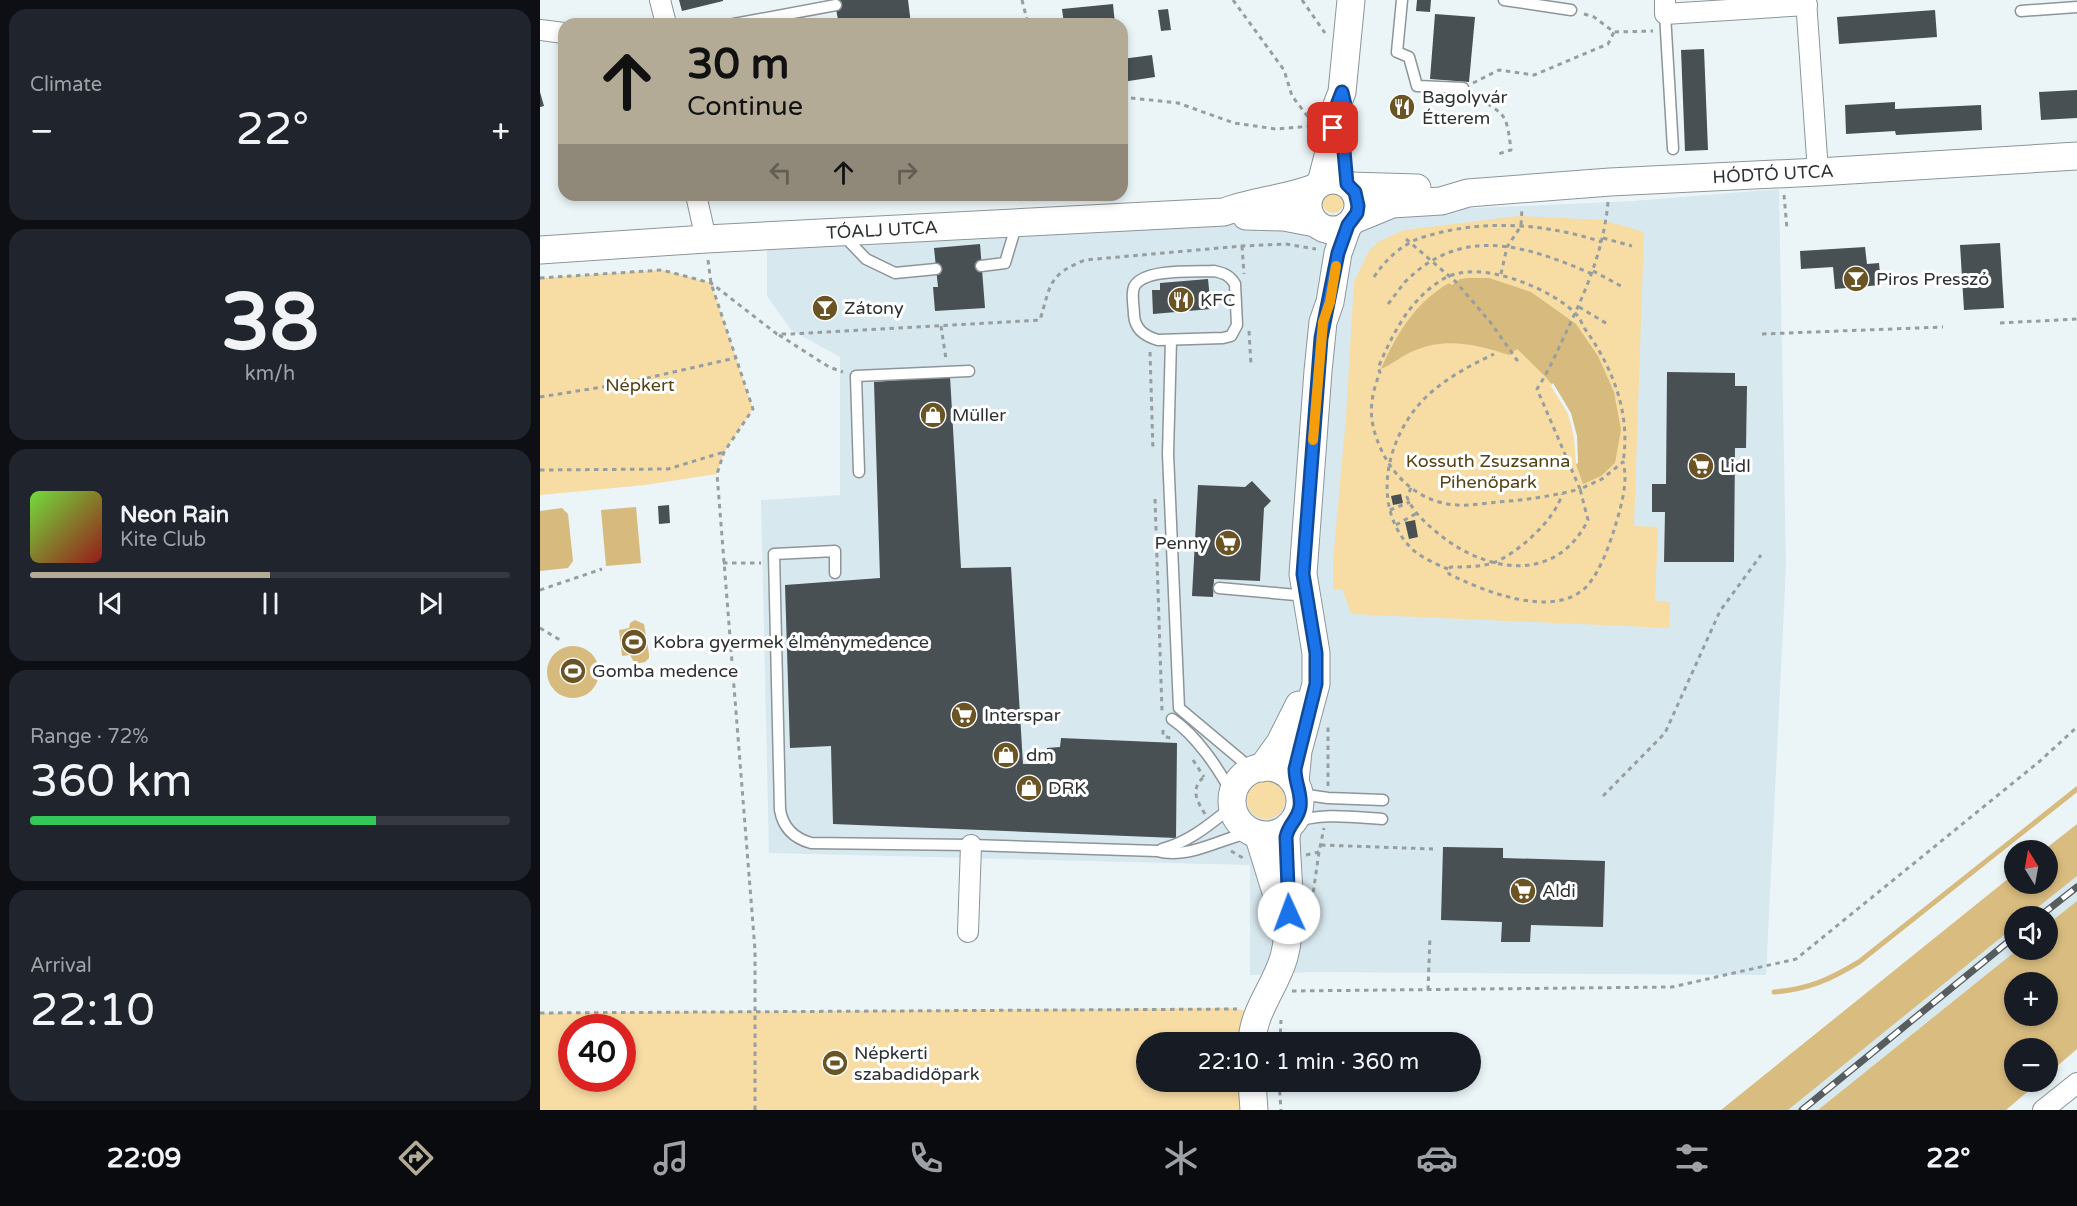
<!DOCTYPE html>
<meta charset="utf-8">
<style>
body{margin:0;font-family:"Varela Round",sans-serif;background:#20242c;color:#f1f3f6;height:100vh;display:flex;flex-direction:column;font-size:22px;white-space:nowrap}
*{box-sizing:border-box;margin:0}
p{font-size:20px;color:#9ea1a6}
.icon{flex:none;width:33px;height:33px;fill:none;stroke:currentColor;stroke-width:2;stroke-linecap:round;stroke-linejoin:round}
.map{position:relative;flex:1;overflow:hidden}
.panel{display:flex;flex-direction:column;gap:9px;padding:9px;background:#0d0f14;width:540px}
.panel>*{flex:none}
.hud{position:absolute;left:18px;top:18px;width:570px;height:183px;border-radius:18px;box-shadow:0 3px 9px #0003;background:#b4ab97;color:#111;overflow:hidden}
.needle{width:39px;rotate:349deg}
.controls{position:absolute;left:1464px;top:840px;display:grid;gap:12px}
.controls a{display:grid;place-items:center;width:54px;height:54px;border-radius:50%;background:#171b24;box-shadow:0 3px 9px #0003;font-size:30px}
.speed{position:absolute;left:18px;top:1014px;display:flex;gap:12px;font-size:30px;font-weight:700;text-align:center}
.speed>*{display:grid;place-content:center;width:78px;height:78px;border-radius:50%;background:#171b24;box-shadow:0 3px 9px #0003;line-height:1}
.speed .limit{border:9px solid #d22;background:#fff;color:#111}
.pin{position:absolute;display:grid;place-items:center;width:51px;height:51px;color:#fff;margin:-26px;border-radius:12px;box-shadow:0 3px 9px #0006}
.me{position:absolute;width:66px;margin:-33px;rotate:358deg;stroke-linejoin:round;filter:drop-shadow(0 0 4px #0008)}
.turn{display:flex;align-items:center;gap:21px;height:126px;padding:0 30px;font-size:27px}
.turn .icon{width:78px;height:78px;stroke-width:2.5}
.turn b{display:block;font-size:42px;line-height:51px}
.lanes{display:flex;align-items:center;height:57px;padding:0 30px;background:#0003;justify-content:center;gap:30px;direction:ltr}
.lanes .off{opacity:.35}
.big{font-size:45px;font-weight:600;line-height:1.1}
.panel .tile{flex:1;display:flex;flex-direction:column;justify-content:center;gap:9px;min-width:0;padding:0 21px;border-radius:18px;background:#20242c}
.panel .dial{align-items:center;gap:0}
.dial b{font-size:78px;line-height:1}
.song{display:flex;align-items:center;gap:18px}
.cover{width:72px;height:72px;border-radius:9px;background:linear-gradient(135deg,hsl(100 70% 55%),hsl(0 70% 35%))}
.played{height:6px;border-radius:3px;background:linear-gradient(90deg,#b4ab97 50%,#363941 50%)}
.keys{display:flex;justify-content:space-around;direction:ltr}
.heat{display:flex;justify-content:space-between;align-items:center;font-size:33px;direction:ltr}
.charge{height:9px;border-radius:4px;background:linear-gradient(90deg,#34c759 72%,#363941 0)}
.trip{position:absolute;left:596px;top:1032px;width:345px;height:60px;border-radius:30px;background:#171b24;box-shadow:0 3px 9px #0003;font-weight:600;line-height:60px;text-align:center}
.dock{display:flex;height:96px;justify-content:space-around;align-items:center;background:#090b0e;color:#9ea1a6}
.dock .icon{width:42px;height:42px}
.dock .on{color:#b4ab97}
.dock b{font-size:27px;color:#f1f3f6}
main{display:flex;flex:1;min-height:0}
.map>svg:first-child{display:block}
.built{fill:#d7e8ef}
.green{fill:#f7dca4;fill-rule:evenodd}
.forest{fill:#d9bc7f;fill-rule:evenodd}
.water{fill:#d7ba7d}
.pier{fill:#ebf5f8}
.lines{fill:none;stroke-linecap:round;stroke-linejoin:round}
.stream{stroke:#d7ba7d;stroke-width:5}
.building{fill:#485053}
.lane-casing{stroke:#8d9599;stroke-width:13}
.street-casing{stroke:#8d9599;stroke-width:22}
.secondary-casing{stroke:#8d9599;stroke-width:29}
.path{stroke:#979ea0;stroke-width:3;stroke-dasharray:4.5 4.5;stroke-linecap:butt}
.lane{stroke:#fff;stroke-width:10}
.street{stroke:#fff;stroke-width:20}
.secondary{stroke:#fff;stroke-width:27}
.rail-casing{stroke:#575c5e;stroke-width:7}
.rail{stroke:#fff;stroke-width:4.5;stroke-dasharray:14;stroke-linecap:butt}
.route-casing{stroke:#114b97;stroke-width:15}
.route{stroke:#1a73e8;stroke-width:10}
.slow{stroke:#f59e0b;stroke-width:10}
.labels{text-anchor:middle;stroke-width:6;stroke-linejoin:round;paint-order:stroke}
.poi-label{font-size:18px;fill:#2d3132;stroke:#fff;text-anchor:start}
.street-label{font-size:18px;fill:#2d3132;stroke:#fff}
.park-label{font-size:18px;fill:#574313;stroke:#fff}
</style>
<main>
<section class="panel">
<div class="tile"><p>Climate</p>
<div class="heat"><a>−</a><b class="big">22°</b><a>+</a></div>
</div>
<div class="tile dial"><b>38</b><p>km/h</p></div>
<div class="tile">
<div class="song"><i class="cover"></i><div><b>Neon Rain</b><p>Kite Club</p></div></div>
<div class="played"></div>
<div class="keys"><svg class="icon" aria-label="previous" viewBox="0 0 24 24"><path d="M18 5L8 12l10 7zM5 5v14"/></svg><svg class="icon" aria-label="pause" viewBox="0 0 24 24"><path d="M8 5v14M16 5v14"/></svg><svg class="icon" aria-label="next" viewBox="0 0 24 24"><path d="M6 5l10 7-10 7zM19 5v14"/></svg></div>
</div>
<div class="tile"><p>Range · 72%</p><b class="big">360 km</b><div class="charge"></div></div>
<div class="tile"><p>Arrival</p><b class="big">22:10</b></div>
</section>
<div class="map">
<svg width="1537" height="1110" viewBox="0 0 1537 1110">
<rect width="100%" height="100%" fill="#ebf5f8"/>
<!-- built -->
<g class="built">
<polygon points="1239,189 1246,567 1226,975 774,972 710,975 710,865 229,853 221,500 300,495 300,357 251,330 227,296 227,240 1093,201"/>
<polygon points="1537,876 1537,901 1508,924 1508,916 1487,916"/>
<polygon points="1474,927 1474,950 1477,950 1278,1110 1248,1110"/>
</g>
<!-- green -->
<g class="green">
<circle cx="793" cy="202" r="11"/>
<polygon points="979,216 1062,220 1104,232 1094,526 1118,527 1115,601 1130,602 1129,628 811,614 803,590 793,589 793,561 806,417 814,282 829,251 838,242 864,230"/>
<polygon points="122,270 171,283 213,409 184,452 177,474 105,485 0,495 0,278"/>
<circle cx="726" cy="800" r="19"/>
<path d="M689,1008L719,1013L712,1042H606V1082H712L714,1110H0V1013ZM32,1028H82V1078H32Z"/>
</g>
<!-- forest -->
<g class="forest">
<polygon points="1537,824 1537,876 1487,916 1474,916 1474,927 1248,1110 1181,1110 1474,874 1474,884 1508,884 1508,850 1504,850"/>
<path d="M1537,901V1049L1508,1074V1048H1474V1082H1499L1466,1110H1278L1477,950H1508V924ZM1474,982H1508V1016H1474Z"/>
</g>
<!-- water -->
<g class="water">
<path d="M928,278H949L991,292L1036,324L1058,356L1074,392L1081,430L1075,463L1061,476L1043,484L1036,464L1038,463C1036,403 1018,388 977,349L969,355C937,344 905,337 873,351C862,356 851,365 841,369C857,333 875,303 909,283L912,285L920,279Z"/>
<polygon points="96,507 101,563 66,566 61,510"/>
<polygon points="22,508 28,514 33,561 28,568 0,571 0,511"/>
<polygon points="95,620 104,624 109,654 109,658 105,662 95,664 90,655 82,656 79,630 89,628 90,623"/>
<circle cx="33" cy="672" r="26"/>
</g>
<!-- pier -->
<polygon class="pier" points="1013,383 1031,413 1037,436 1038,463 1036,464 1034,437 1028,414 1011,386"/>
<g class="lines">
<!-- stream -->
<path class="stream" d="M1234,992C1269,989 1289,980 1319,962L1537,789"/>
</g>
<!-- building -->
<g class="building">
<polygon points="139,0 183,0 183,1 142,11"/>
<polygon points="294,0 368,0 371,24 299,24"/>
<polygon points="877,0 891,0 890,12 876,11"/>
<polygon points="573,4 575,24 524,24 522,9"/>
<polygon points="628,9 631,30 621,31 618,10"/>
<polygon points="1395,10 1397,37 1299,44 1297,17"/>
<polygon points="895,14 935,17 929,82 890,79"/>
<polygon points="1164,49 1168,150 1145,151 1141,50"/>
<polygon points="612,55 615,77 582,82 582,59"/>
<polygon points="1537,90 1537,118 1501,120 1499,92"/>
<polygon points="0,92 4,106 0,107"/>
<polygon points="1355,102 1355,109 1441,105 1442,130 1356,135 1355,131 1306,134 1305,105"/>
<polygon points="1460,243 1464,308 1424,310 1420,245"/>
<polygon points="440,244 445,308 395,311 393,287 398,287 394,248"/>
<polygon points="1325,247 1327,264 1339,263 1341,285 1295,289 1293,267 1261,269 1260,251"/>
<polygon points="668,279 671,309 613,314 612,290 620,290 620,283"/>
<polygon points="1127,372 1195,373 1195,386 1207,386 1206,448 1195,448 1194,562 1124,562 1125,512 1112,512 1112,484 1126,484"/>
<polygon points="410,376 421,568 471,567 483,764 507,764 507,748 520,747 521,738 637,743 636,838 293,824 291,746 250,748 245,585 340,578 334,382"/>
<polygon points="712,481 731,501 724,508 720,581 674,579 673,597 652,596 658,485 705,487"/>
<polygon points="861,494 863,503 853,505 851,496"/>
<polygon points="129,505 130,523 119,524 118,506"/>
<polygon points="875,520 878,537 869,539 865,522"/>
<polygon points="903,847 963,848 963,858 1065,861 1063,927 991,925 990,942 961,942 962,922 901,920"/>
</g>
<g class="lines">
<!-- lane casing -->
<g class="lane-casing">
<g id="lane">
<polyline points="862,0 857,52 869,57 877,86 923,88"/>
<polyline points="964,0 1031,10"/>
<polyline points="1481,11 1537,7"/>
<polyline points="1125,14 1133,149"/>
<polyline points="194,24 296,5"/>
<polyline points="303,235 326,259 355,273 396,269"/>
<polyline points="441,266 465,263 477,223"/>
<path d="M674,271C683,273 690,275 695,284L697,325L691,336L683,338L618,340C604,336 595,329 594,315C594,306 591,295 594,287C603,268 655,272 674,271Z"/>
<polyline points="631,340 628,454 639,708 713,770"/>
<polyline points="319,472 316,376 429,371"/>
<path d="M295,573V551L234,554L240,810C243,827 253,838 271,843L431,845L617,851C649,860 681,838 712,832"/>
<polyline points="679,588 767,596"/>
<path d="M632,719C656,735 680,770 693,796"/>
<polyline points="760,794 788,798 843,800"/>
<path d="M752,823C780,812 813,817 842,819"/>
<path d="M622,849C650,842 670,824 693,806"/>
</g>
</g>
<!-- street casing -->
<g class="street-casing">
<g id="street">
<polyline points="120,0 126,24"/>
<polyline points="1125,0 1125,14 1267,5"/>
<polyline points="1266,0 1278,172"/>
<polyline points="0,30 24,33"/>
<polyline points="156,195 166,239"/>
<polyline points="428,932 431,845"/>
<polyline points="1503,1110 1537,1083"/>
</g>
</g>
<!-- secondary casing -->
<g class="secondary-casing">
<g id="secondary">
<circle cx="793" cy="205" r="25"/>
<polyline points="781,183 789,152 797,105 802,92 811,0"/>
<polyline points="810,186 877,188"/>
<polyline points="706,216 744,217 775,223"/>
<polyline points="813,220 852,204 901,201 928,193 1070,182 1278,172 1537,156"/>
<path d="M0,250L166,239L684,212C713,201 745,199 774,188"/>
<circle cx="726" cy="801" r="34"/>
<polyline points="722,768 740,743 759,705"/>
<polyline points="755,782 758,751 776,684 776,653 763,574 778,371 783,322 790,302 798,253 808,225"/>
<polyline points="718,834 739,902"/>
<path d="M712,1042C713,1011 736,986 744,957C754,919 747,876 746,837L748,827"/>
<polyline points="712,1082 714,1110"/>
</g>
</g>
<!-- path -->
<g class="path">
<polyline points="482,0 488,24"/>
<polyline points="693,0 744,70 752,96 772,122"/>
<polyline points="762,0 785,33"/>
<polyline points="1044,14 1054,17 1074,32 1113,31"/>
<polyline points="933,83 959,70 994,75 1068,44 1074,32"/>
<path d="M932,94C965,116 966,109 971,150L958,154"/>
<polyline points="582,97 638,103 694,123 736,129 773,126"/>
<polyline points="1244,195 1247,229"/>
<path d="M1068,202C1064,247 1048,286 1029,326C1019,347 1010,369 997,389L1040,489C1013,496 986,500 958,502C945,503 930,506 917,505C881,503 854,479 840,447C828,419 829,401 840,372L838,368C853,333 870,298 905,278C922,269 945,271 963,276C985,281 1020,297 1036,314C1040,318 1042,324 1045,329C1073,368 1091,414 1083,462"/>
<polyline points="1063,238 1092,246"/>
<polyline points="866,239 916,282 951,323 979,363"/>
<polyline points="702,246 704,274"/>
<polyline points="168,260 171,283 213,409 184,452 177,474 215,950 215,1110"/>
<polyline points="1053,271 1081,286"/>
<polyline points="961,274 967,247 981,226 982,208"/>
<path d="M834,277C844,262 855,251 871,242C880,237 891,235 902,232C955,220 1010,225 1062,242"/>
<path d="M0,278L122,270L171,283L237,334H252L500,320C511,284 508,275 545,260L702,246L746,244L776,249"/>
<path d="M848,304C854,297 859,289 865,282C922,224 988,246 1052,274"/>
<polyline points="1039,307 1069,325"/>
<polyline points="1460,323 1537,319"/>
<polyline points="401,326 406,359"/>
<polyline points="709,331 711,365"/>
<polyline points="1222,334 1403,327"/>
<polyline points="239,335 289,367 303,372"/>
<polyline points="610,352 613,450"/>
<polyline points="0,397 81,384 195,358"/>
<polyline points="0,470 128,469 184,452"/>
<path d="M871,488L867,497C874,514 887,524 900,535C948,573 1016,584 1048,520L1040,489L1062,479L1083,462C1089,483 1080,510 1074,530C1068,549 1059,574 1045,588C1012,619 943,591 909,574L908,569L911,567C925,567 940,567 953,563C977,554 1016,519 1022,494"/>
<polyline points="615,499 622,711"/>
<polyline points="850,510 870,502"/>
<polyline points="856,525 877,513"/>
<polyline points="183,563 221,563"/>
<path d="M908,569C896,564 882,558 872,549C830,507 846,438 884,399C904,379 929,366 954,354"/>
<polyline points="0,590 62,569"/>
<polyline points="0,628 20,640"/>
<polyline points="623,730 623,736 634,739"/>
<polyline points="653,760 664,777"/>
<polyline points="788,786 788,727"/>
<polyline points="1063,796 1125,733 1180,611 1221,555"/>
<path d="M665,814C656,800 650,788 665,776"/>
<polyline points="781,845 893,849"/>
<polyline points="691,851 703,858"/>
<polyline points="766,855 779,852"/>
<polyline points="772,901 779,852 784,828"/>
<polyline points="888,990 890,936"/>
<polyline points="752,991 1132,987 1256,959 1500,761 1537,727"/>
<polyline points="0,1013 697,1009"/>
<polyline points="740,1042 741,1020"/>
<polyline points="739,1082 741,1110"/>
</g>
<!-- lane -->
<use href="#lane" class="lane"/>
<!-- street -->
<use href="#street" class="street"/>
<!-- secondary -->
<use href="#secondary" class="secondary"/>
<!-- rail casing -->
<g class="rail-casing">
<g id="rail">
<polyline points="1500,916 1537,887"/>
<polyline points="1262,1110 1474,937"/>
</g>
</g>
<!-- rail -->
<use href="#rail" class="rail"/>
</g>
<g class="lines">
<!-- route casing -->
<g class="route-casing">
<path id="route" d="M749,913L746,837C749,823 758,820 760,807C762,793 755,784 755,769L776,684V653L763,574L781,338L798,253L808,225L817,213L818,206L815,192L807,184L804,151L805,105L802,92L797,105L793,128"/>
</g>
<!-- route -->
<use href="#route" class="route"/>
<!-- slow -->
<polyline class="slow" points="773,440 783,322 790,302 796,266"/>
</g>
<!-- icons -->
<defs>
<g id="restaurant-disc" transform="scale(1.35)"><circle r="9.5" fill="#6a5423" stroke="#fff"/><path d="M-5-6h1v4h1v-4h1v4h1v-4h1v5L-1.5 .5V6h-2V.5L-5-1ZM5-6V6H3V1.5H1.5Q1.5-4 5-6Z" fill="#fff"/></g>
<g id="bar-disc" transform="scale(1.35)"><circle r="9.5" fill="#6a5423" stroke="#fff"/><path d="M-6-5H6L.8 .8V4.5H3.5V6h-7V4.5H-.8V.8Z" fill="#fff"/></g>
<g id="shop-disc" transform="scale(1.35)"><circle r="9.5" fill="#6a5423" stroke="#fff"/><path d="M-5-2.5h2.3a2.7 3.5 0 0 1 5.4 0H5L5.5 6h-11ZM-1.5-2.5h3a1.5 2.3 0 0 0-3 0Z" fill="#fff"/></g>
<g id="supermarket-disc" transform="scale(1.35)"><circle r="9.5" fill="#6a5423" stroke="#fff"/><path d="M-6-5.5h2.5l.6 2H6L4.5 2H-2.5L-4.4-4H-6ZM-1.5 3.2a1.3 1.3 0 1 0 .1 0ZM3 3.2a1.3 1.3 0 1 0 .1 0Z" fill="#fff"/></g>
<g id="stadium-disc" transform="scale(1.35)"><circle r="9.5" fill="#6a5423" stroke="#fff"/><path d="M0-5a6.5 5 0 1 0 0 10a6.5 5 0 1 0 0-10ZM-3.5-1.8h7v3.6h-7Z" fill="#fff"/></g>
</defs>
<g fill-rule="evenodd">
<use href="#restaurant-disc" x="862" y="107"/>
<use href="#bar-disc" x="1316" y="279"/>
<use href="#restaurant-disc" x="641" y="300"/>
<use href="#bar-disc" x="285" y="308"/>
<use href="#shop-disc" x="393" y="415"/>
<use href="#supermarket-disc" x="1161" y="466"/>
<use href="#supermarket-disc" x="688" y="543"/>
<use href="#stadium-disc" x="94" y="642"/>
<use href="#stadium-disc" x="33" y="671"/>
<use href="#supermarket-disc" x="424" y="715"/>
<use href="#shop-disc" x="466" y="755"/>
<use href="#shop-disc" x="489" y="788"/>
<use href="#supermarket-disc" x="983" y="891"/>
<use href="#stadium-disc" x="295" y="1063"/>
</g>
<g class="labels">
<!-- poi labels -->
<g class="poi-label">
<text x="882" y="103">Bagolyvár<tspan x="882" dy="21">Étterem</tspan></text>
<text x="1336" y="285">Piros Presszó</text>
<text x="660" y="306">KFC</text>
<text x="304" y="314">Zátony</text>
<text x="412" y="421">Müller</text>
<text x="1180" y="472">Lidl</text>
<text x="668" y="549" text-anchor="end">Penny</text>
<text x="113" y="648">Kobra gyermek élménymedence</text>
<text x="52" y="677">Gomba medence</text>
<text x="444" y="721">Interspar</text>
<text x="486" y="761">dm</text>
<text x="508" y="794">DRK</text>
<text x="1002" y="897">Aldi</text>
<text x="314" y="1059">Népkerti<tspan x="314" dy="21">szabadidőpark</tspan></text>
</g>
<!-- street labels -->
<g class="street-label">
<text transform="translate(1233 174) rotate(-3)" y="6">HÓDTÓ UTCA</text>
<text transform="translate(342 230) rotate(-3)" y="6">TÓALJ UTCA</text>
</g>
<!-- park labels -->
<g class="park-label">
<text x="100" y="391">Népkert</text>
<text x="948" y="467">Kossuth Zsuzsanna<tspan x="948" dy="21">Pihenőpark</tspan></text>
</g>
</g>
</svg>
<div class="controls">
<a><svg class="needle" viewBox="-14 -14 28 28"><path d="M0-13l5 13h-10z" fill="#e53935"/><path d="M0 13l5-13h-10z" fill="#9ea1a6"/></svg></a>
<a><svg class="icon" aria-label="sound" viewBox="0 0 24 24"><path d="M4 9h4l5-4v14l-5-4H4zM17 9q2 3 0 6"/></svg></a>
<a>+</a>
<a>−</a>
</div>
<div class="speed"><div class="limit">40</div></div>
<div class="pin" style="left:793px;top:128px;background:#d93025"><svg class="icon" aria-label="arrive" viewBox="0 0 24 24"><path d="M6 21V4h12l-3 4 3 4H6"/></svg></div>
<svg class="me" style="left:749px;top:913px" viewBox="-20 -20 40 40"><circle r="19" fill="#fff"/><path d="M0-13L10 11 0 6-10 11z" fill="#1a73e8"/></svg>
<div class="trip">22:10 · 1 min · 360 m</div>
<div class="hud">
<div class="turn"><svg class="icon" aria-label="ahead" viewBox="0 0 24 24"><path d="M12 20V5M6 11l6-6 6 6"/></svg><div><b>30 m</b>Continue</div></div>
<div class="lanes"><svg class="icon off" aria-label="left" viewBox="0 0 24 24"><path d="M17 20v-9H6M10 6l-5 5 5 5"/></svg><svg class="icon" aria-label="ahead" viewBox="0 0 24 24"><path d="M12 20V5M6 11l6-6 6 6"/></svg><svg class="icon off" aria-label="right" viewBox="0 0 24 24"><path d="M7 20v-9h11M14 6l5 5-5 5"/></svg></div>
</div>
</div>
</main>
<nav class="dock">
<b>22:09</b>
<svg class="icon on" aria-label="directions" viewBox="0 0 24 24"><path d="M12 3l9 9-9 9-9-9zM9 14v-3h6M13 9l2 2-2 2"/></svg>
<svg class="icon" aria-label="music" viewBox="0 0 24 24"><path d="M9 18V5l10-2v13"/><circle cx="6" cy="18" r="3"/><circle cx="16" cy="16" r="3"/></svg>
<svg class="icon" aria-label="phone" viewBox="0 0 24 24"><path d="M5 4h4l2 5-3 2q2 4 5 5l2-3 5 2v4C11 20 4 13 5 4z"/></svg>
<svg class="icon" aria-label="climate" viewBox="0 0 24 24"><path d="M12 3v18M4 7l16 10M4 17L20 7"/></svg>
<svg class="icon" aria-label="car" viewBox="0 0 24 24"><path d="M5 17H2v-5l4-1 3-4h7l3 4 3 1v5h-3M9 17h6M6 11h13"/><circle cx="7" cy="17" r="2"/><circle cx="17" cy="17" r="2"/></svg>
<svg class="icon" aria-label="filters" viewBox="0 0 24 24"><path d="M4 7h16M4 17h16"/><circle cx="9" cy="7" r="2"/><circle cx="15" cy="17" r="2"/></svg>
<b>22°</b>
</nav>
